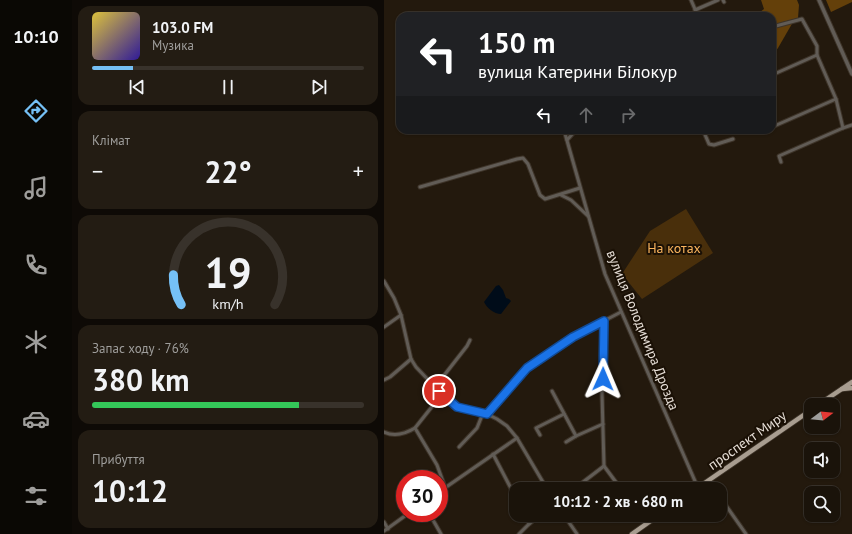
<!DOCTYPE html>
<html lang="uk">
<meta charset="utf-8">
<style>
body{margin:0;font-family:"PT Sans",sans-serif;background:#231c13;color:#f1f3f6;height:100vh;display:flex;flex-direction:column;font-size:15px;white-space:nowrap}
*{box-sizing:border-box;margin:0}
p{font-size:13px;color:#9f9e9c}
.icon{flex:none;width:22px;height:22px;fill:none;stroke:currentColor;stroke-width:2;stroke-linecap:round;stroke-linejoin:round}
.map{position:relative;flex:1;overflow:hidden}
.drawer{display:flex;flex-direction:column;gap:6px;padding:6px;background:#0e0a06;width:312px}
.drawer>*{flex:none}
.guide{position:absolute;left:12px;top:12px;width:380px;height:122px;border-radius:12px;box-shadow:0 1px 3px #0004,0 0 0 1px #38322b;background:#202124;color:#fff;overflow:hidden}
.needle{width:26px;rotate:74deg}
.controls{position:absolute;left:420px;top:398px;display:grid;gap:8px}
.controls a{display:grid;place-items:center;width:36px;height:36px;border-radius:8px;background:#1a130a;box-shadow:0 1px 3px #0004,0 0 0 1px #38322b;font-size:20px}
.speed{position:absolute;left:12px;top:470px;display:flex;gap:8px;font-size:20px;font-weight:700;text-align:center}
.speed>*{display:grid;place-content:center;width:52px;height:52px;border-radius:50%;background:#1a130a;box-shadow:0 1px 3px #0004,0 0 0 1px #38322b;line-height:1}
.speed .limit{border:6px solid #d22;background:#fff;color:#111}
.pin{position:absolute;display:grid;place-items:center;width:34px;height:34px;color:#fff;margin:-17px;border:2px solid #fff;border-radius:50%;box-shadow:0 1px 4px #0007}
.me{position:absolute;width:44px;margin:-22px;rotate:1deg;stroke-linejoin:round;filter:drop-shadow(0 0 3px #0008)}
.turn{display:flex;align-items:center;gap:14px;height:84px;padding:0 16px;font-size:18px}
.turn .icon{width:52px;height:52px;stroke-width:2.5}
.turn b{display:block;font-size:28px;line-height:34px}
.lanes{display:flex;align-items:center;height:38px;padding:0 16px;background:#0003;justify-content:center;gap:20px;direction:ltr}
.lanes .off{opacity:.35}
.big{font-size:30px;font-weight:600;line-height:1.1}
.drawer .widget{flex:1;display:flex;flex-direction:column;justify-content:center;gap:6px;min-width:0;padding:0 14px;border-radius:12px;background:#231c13}
.drawer .dial{align-items:center;gap:0}
.dial svg{height:104px;overflow:visible;fill:none;stroke:#38322b;stroke-width:7;stroke-linecap:round;text-anchor:middle}
.dial text{fill:#f1f3f6;stroke:none}
.song{display:flex;align-items:center;gap:12px}
.cover{width:48px;height:48px;border-radius:6px;background:linear-gradient(135deg,hsl(50 70% 55%),hsl(250 70% 35%))}
.played{height:4px;border-radius:2px;background:linear-gradient(90deg,#75c0f6 15%,#38322b 15%)}
.keys{display:flex;justify-content:space-around;direction:ltr}
.heat{display:flex;justify-content:space-between;align-items:center;font-size:22px;direction:ltr}
.charge{height:6px;border-radius:3px;background:linear-gradient(90deg,#34c759 76%,#38322b 0)}
.trip{position:absolute;left:125px;top:482px;width:218px;height:40px;border-radius:12px;background:#1a130a;box-shadow:0 1px 3px #0004,0 0 0 1px #38322b;font-weight:600;line-height:40px;text-align:center}
main{display:flex;flex:1;min-height:0}
.dock{display:flex;flex-direction:column;width:72px;justify-content:space-around;align-items:center;background:#0a0804;color:#9f9e9c}
.dock .icon{width:28px;height:28px}
.dock .current{color:#75c0f6}
.dock b{font-size:18px;color:#f1f3f6}
.map>svg:first-child{display:block}
.green{fill:#492f0b}
.forest{fill:#64400a}
.water{fill:#000c19}
.lines{fill:none;stroke-linecap:round;stroke-linejoin:round}
.minor-casing{stroke:#3e3429;stroke-width:5}
.tertiary-casing{stroke:#3e3429;stroke-width:5.5}
.primary-casing{stroke:#3e3429;stroke-width:6}
.minor{stroke:#615c56;stroke-width:3}
.tertiary{stroke:#615c56;stroke-width:3.5}
.primary{stroke:#a89d90;stroke-width:4.5}
.route-casing{stroke:#114b97;stroke-width:10}
.route{stroke:#1a73e8;stroke-width:7}
.labels{text-anchor:middle;stroke-width:4;stroke-linejoin:round;paint-order:stroke}
.park-label{font-size:14px;fill:#fab45d;stroke:#1a1005}
.street-label{font-size:14px;fill:#e5ddd5;stroke:#1a1005}
</style>
<main>
<nav class="dock">
<b>10:10</b>
<svg class="icon current" aria-label="directions" viewBox="0 0 24 24"><path d="M12 3l9 9-9 9-9-9zM9 14v-3h6M13 9l2 2-2 2"/></svg>
<svg class="icon" aria-label="music" viewBox="0 0 24 24"><path d="M9 18V5l10-2v13"/><circle cx="6" cy="18" r="3"/><circle cx="16" cy="16" r="3"/></svg>
<svg class="icon" aria-label="phone" viewBox="0 0 24 24"><path d="M5 4h4l2 5-3 2q2 4 5 5l2-3 5 2v4C11 20 4 13 5 4z"/></svg>
<svg class="icon" aria-label="climate" viewBox="0 0 24 24"><path d="M12 3v18M4 7l16 10M4 17L20 7"/></svg>
<svg class="icon" aria-label="car" viewBox="0 0 24 24"><path d="M5 17H2v-5l4-1 3-4h7l3 4 3 1v5h-3M9 17h6M6 11h13"/><circle cx="7" cy="17" r="2"/><circle cx="17" cy="17" r="2"/></svg>
<svg class="icon" aria-label="filters" viewBox="0 0 24 24"><path d="M4 7h16M4 17h16"/><circle cx="9" cy="7" r="2"/><circle cx="15" cy="17" r="2"/></svg>
</nav>
<section class="drawer">
<div class="widget">
<div class="song"><i class="cover"></i><div><b>103.0 FM</b><p>Музика</p></div></div>
<div class="played"></div>
<div class="keys"><svg class="icon" aria-label="previous" viewBox="0 0 24 24"><path d="M18 5L8 12l10 7zM5 5v14"/></svg><svg class="icon" aria-label="pause" viewBox="0 0 24 24"><path d="M8 5v14M16 5v14"/></svg><svg class="icon" aria-label="next" viewBox="0 0 24 24"><path d="M6 5l10 7-10 7zM19 5v14"/></svg></div>
</div>
<div class="widget"><p>Клімат</p>
<div class="heat"><a>−</a><b class="big">22°</b><a>+</a></div>
</div>
<div class="widget dial"><svg viewBox="0 0 100 80">
<path d="M14 69A42 42 0 1 1 86 69"/>
<path d="M14 69A42 42 0 0 1 8 46" stroke="#75c0f6"/>
<text x="50" y="56" font-size="32" font-weight="700">19</text>
<text x="50" y="72" font-size="11">km/h</text>
</svg></div>
<div class="widget"><p>Запас ходу · 76%</p><b class="big">380 km</b><div class="charge"></div></div>
<div class="widget"><p>Прибуття</p><b class="big">10:12</b></div>
</section>
<div class="map">
<svg width="468" height="534" viewBox="0 0 468 534">
<rect width="100%" height="100%" fill="#23190d"/>
<!-- green -->
<polygon class="green" points="302,209 329,253 258,299 238,274 266,231"/>
<!-- forest -->
<g class="forest">
<polygon points="377,0 413,0 415,5 414,18 388,25 388,16 371,16 380,9"/>
<polygon points="442,0 468,0 468,2 447,12"/>
<polygon points="409,22 394,48 388,56 388,30"/>
</g>
<!-- water -->
<path class="water" d="M115,285L119,290L122,298L125,299L127,301L117,314C110,314 103,308 100,302L112,286Z"/>
<g class="lines">
<!-- minor casing -->
<g class="minor-casing">
<g id="minor">
<polyline points="307,0 314,16"/>
<polyline points="339,0 340,2"/>
<polyline points="311,10 334,0"/>
<polyline points="388,27 418,19 433,46 433,55"/>
<polyline points="388,75 433,55 452,99"/>
<polyline points="388,127 452,99 459,128 468,125"/>
<polyline points="180,130 221,274 314,488"/>
<polyline points="319,130 325,144 330,145 349,139"/>
<polyline points="371,130 375,132 382,130"/>
<polyline points="183,140 192,130"/>
<polyline points="397,162 395,156 459,128"/>
<polyline points="36,187 133,159 139,158 144,164 156,195 161,199 196,188"/>
<polyline points="177,195 187,200 204,216"/>
<polyline points="0,281 10,298 17,315 27,359 32,367 51,387 73,407 103,414 113,419 123,426 133,438 163,489"/>
<polyline points="220,321 218,394 220,466 237,489"/>
<polyline points="0,327 17,315"/>
<polyline points="0,380 6,377 27,359"/>
<polyline points="51,387 83,346 86,340"/>
<polyline points="168,391 192,436"/>
<polyline points="58,394 31,428 53,465 61,487"/>
<polyline points="103,414 143,369 189,337 237,312"/>
<path d="M0,432C11,437 21,434 31,428"/>
<polyline points="156,435 152,428 180,414"/>
<polyline points="182,442 192,436 219,424"/>
<polyline points="75,447 93,428 99,413"/>
<polyline points="109,454 132,498"/>
<polyline points="325,480 331,489"/>
<polyline points="190,489 220,466"/>
<polyline points="55,492 133,438"/>
<polyline points="336,497 362,534"/>
<polyline points="45,513 57,534"/>
<polyline points="141,515 145,524"/>
<polyline points="180,515 193,534"/>
<polyline points="255,515 262,524"/>
<polyline points="0,522 4,529"/>
<polyline points="0,531 25,513"/>
<polyline points="135,534 145,524 156,515"/>
</g>
</g>
<!-- tertiary casing -->
<g class="tertiary-casing">
<polyline id="tertiary" points="435,0 468,74"/>
</g>
<!-- primary casing -->
<g class="primary-casing">
<g id="primary">
<polyline points="458,389 468,388"/>
<polyline points="434,405 468,382"/>
<polyline points="312,489 427,410"/>
<polyline points="248,534 275,515"/>
</g>
</g>
<!-- minor -->
<use href="#minor" class="minor"/>
<!-- tertiary -->
<use href="#tertiary" class="tertiary"/>
<!-- primary -->
<use href="#primary" class="primary"/>
</g>
<g class="lines">
<!-- route casing -->
<g class="route-casing">
<polyline id="route" points="55,391 73,407 103,414 143,368 189,337 220,321 219,379"/>
</g>
<!-- route -->
<use href="#route" class="route"/>
</g>
<g class="labels">
<!-- park labels -->
<g class="park-label">
<text x="290" y="253">На котах</text>
</g>
<!-- street labels -->
<g class="street-label">
<text transform="translate(259 330) rotate(68)" y="5">вулиця Володимира Дрозда</text>
<text transform="translate(363 440) rotate(-35)" y="5">проспект Миру</text>
</g>
</g>
</svg>
<div class="controls">
<a><svg class="needle" viewBox="-14 -14 28 28"><path d="M0-13l5 13h-10z" fill="#e53935"/><path d="M0 13l5-13h-10z" fill="#9f9e9c"/></svg></a>
<a><svg class="icon" aria-label="sound" viewBox="0 0 24 24"><path d="M4 9h4l5-4v14l-5-4H4zM17 9q2 3 0 6"/></svg></a>
<a><svg class="icon" aria-label="search" viewBox="0 0 24 24"><circle cx="10" cy="10" r="6"/><path d="M15 15l6 6"/></svg></a>
</div>
<div class="speed"><div class="limit">30</div></div>
<div class="pin" style="left:55px;top:391px;background:#d93025"><svg class="icon" aria-label="arrive" viewBox="0 0 24 24"><path d="M6 21V4h12l-3 4 3 4H6"/></svg></div>
<svg class="me" style="left:219px;top:379px" viewBox="-20 -20 40 40"><path d="M0-17L14 15 0 8-14 15z" fill="#1a73e8" stroke="#fff" stroke-width="4"/></svg>
<div class="trip">10:12 · 2 хв · 680 m</div>
<div class="guide">
<div class="turn"><svg class="icon" aria-label="left" viewBox="0 0 24 24"><path d="M17 20v-9H6M10 6l-5 5 5 5"/></svg><div><b>150 m</b>вулиця Катерини Білокур</div></div>
<div class="lanes"><svg class="icon" aria-label="left" viewBox="0 0 24 24"><path d="M17 20v-9H6M10 6l-5 5 5 5"/></svg><svg class="icon off" aria-label="ahead" viewBox="0 0 24 24"><path d="M12 20V5M6 11l6-6 6 6"/></svg><svg class="icon off" aria-label="right" viewBox="0 0 24 24"><path d="M7 20v-9h11M14 6l5 5-5 5"/></svg></div>
</div>
</div>
</main>
